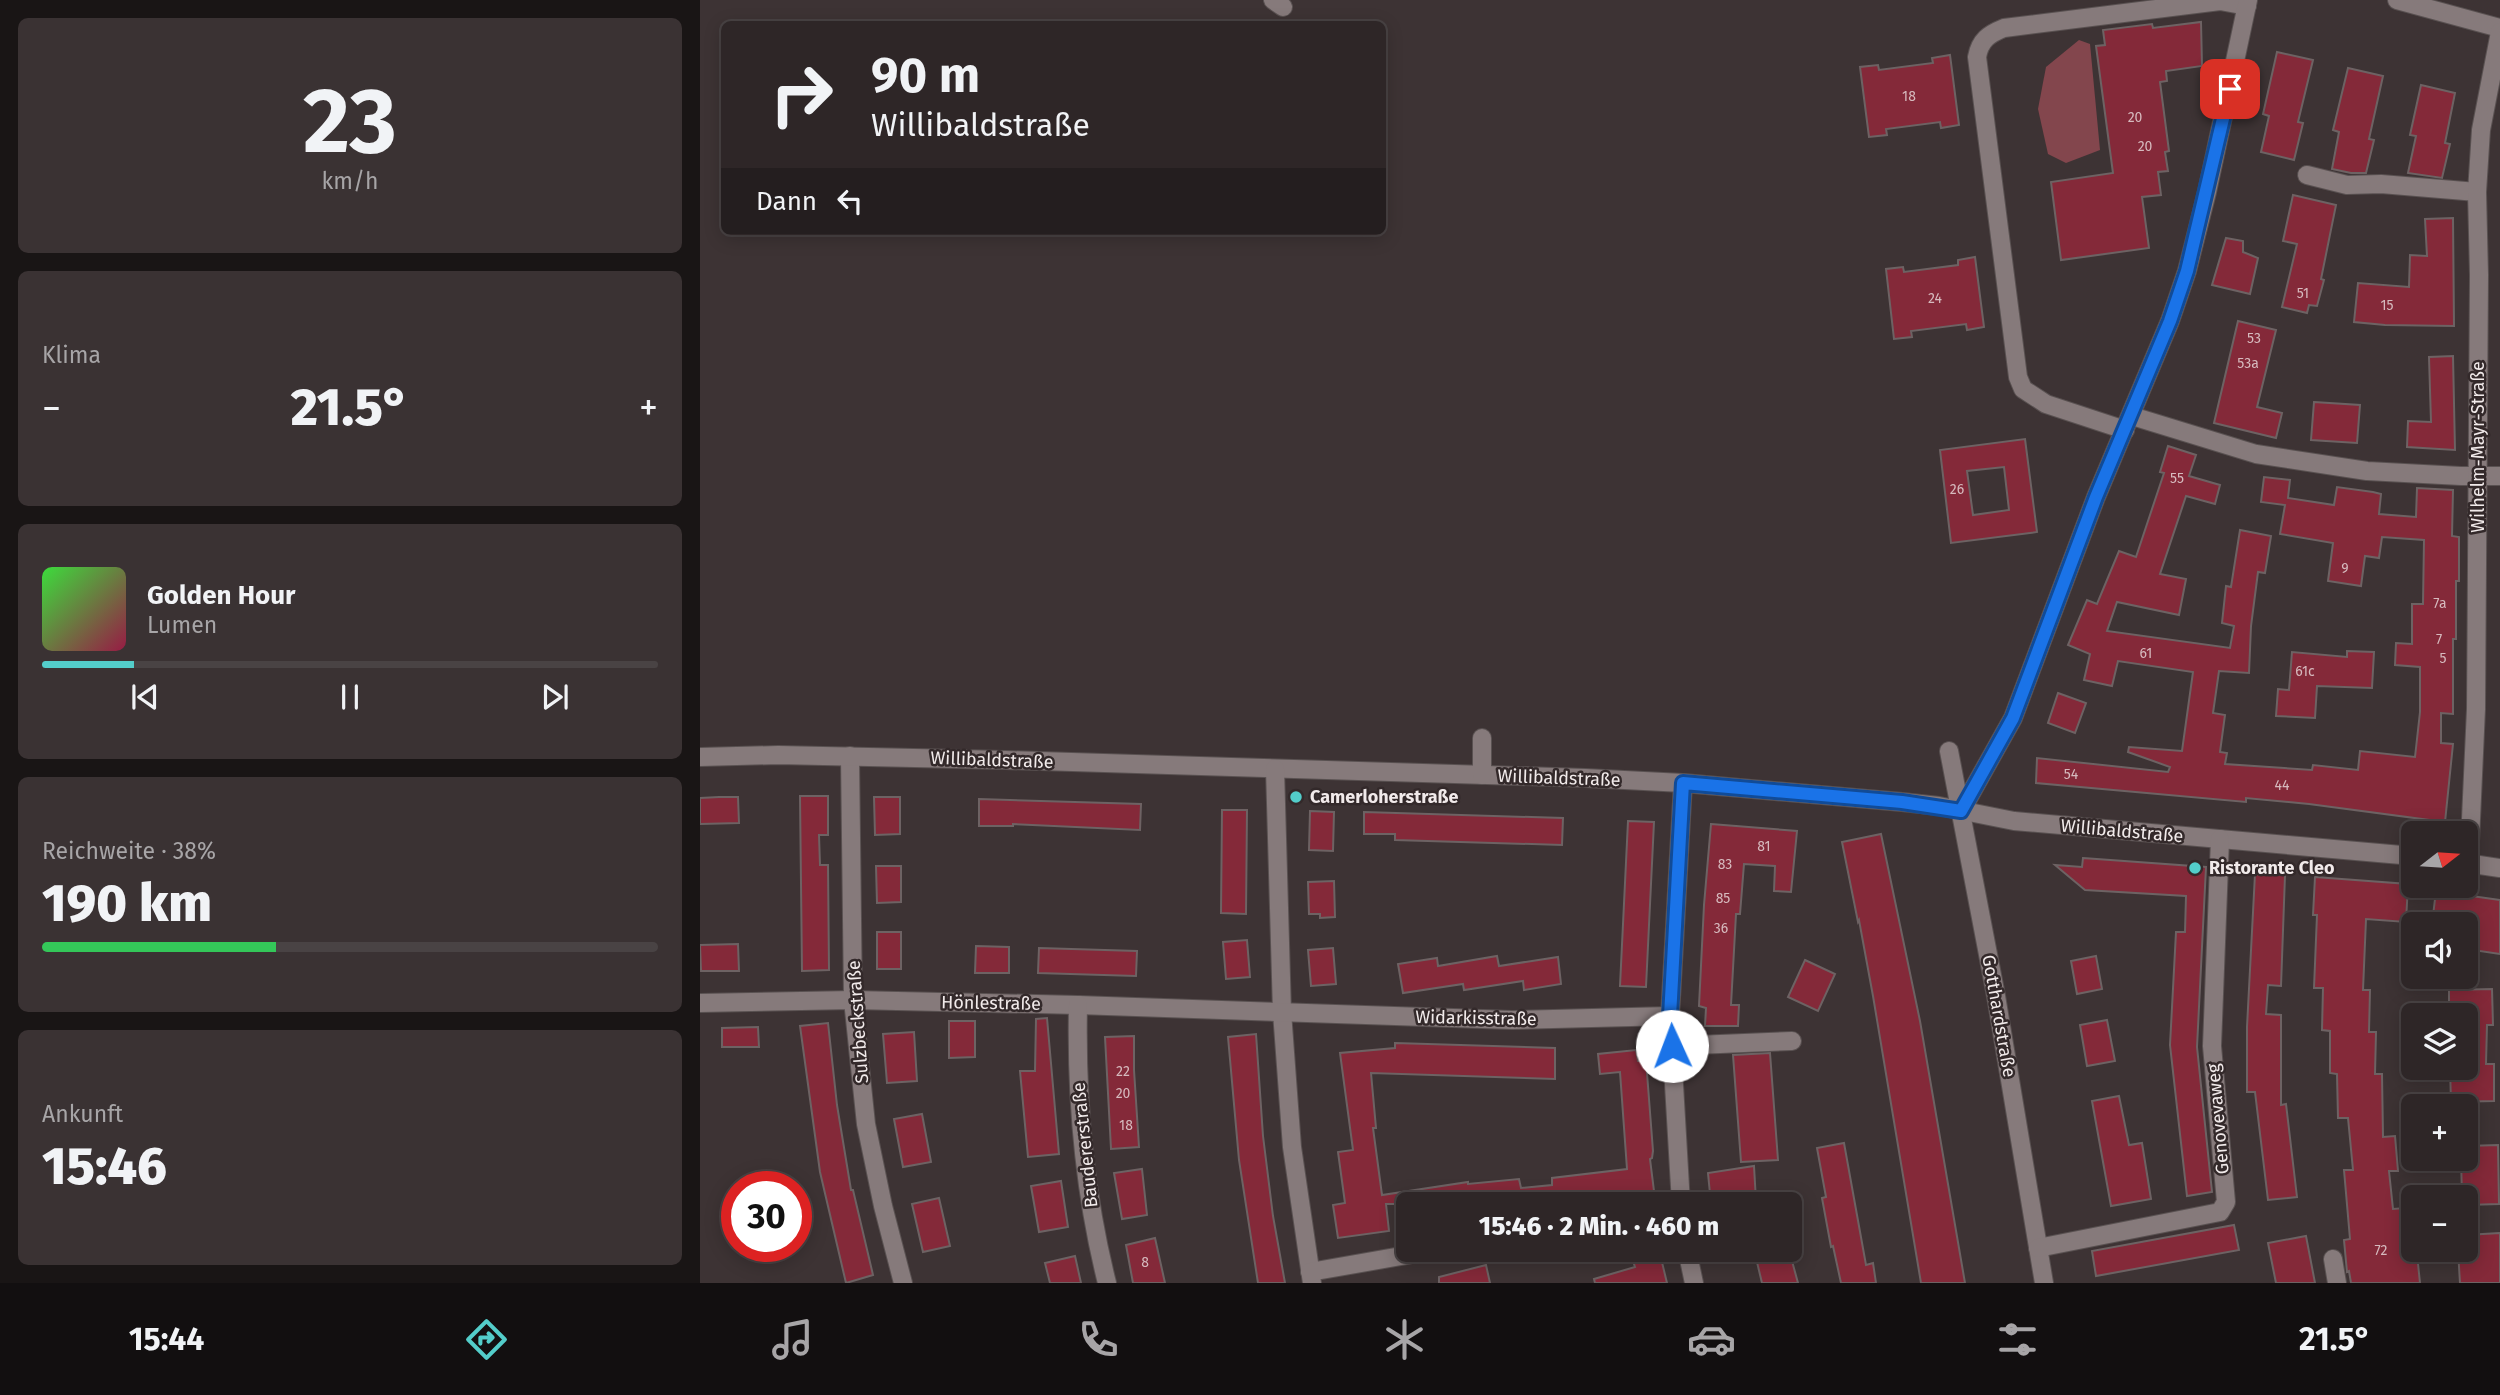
<!DOCTYPE html>
<html lang="de">
<meta charset="utf-8">
<style>
body{margin:0;font-family:"Fira Sans",sans-serif;background:#3a3233;color:#f1f3f6;height:100vh;display:flex;flex-direction:column;font-size:26px;white-space:nowrap}
*{box-sizing:border-box;margin:0}
p{font-size:23px;color:#a7a5a7}
.icon{flex:none;width:38px;height:38px;fill:none;stroke:currentColor;stroke-width:2;stroke-linecap:round;stroke-linejoin:round}
.map{position:relative;flex:1;overflow:hidden}
.drawer{display:flex;flex-direction:column;gap:18px;padding:18px;background:#191515;width:700px}
.drawer>*{flex:none}
.top-card{position:absolute;left:21px;top:21px;width:665px;height:214px;border-radius:10px;box-shadow:0 4px 18px #0003,0 0 0 2px #494344;background:#2e2627;color:#f1f3f6;overflow:hidden}
.needle{width:46px;rotate:73deg}
.controls{position:absolute;left:1701px;top:821px;display:grid;gap:14px}
.controls a{display:grid;place-items:center;width:77px;height:77px;border-radius:10px;background:#2e2627;box-shadow:0 4px 18px #0003,0 0 0 2px #494344;font-size:35px}
.speed{position:absolute;left:21px;top:1171px;display:flex;gap:14px;font-size:35px;font-weight:700;text-align:center}
.speed>*{display:grid;place-content:center;width:91px;height:91px;border-radius:50%;background:#2e2627;box-shadow:0 4px 18px #0003,0 0 0 2px #494344;line-height:1}
.speed .limit{border:10px solid #d22;background:#fff;color:#111}
.pin{position:absolute;display:grid;place-items:center;width:60px;height:60px;color:#fff;margin:-30px;border-radius:14px;box-shadow:0 4px 10px #0006}
.me{position:absolute;width:77px;margin:-38px;rotate:358deg;stroke-linejoin:round;filter:drop-shadow(0 0 5px #0008)}
.turn{display:flex;align-items:center;gap:24px;height:147px;padding:0 35px;font-size:32px}
.turn .icon{width:91px;height:91px;stroke-width:2.5}
.turn b{display:block;font-size:49px;line-height:60px}
.then{display:flex;align-items:center;height:66px;padding:0 35px;background:#0003;gap:14px;font-size:26px}
.big{font-size:52px;font-weight:800;line-height:1.1}
.drawer .widget{flex:1;display:flex;flex-direction:column;justify-content:center;gap:10px;min-width:0;padding:0 24px;border-radius:10px;background:#3a3233}
.drawer .dial{align-items:center;gap:0}
.dial b{font-size:91px;line-height:1}
.song{display:flex;align-items:center;gap:21px}
.cover{width:84px;height:84px;border-radius:10px;background:linear-gradient(135deg,hsl(120 70% 55%),hsl(340 70% 35%))}
.played{height:7px;border-radius:4px;background:linear-gradient(90deg,#53cdca 15%,#494344 15%)}
.keys{display:flex;justify-content:space-around;direction:ltr}
.heat{display:flex;justify-content:space-between;align-items:center;font-size:38px;direction:ltr}
.charge{height:10px;border-radius:5px;background:linear-gradient(90deg,#34c759 38%,#494344 0)}
.trip{position:absolute;left:696px;top:1192px;width:406px;height:70px;border-radius:10px;background:#2e2627;box-shadow:0 4px 18px #0003,0 0 0 2px #494344;font-weight:800;line-height:70px;text-align:center}
.dock{display:flex;height:112px;justify-content:space-around;align-items:center;background:#120f10;color:#a7a5a7}
.dock .icon{width:49px;height:49px}
.dock .selected{color:#53cdca}
.dock b{font-size:32px;color:#f1f3f6}
main{display:flex;flex:1;min-height:0}
.map>svg:first-child{display:block}
.green{fill:#83464d}
.building{fill:#842939;stroke:#6d6263;stroke-width:2;fill-rule:evenodd}
.lines{fill:none;stroke-linecap:round;stroke-linejoin:round}
.minor-casing{stroke:#595151;stroke-width:20}
.minor{stroke:#867a7b;stroke-width:18}
.route-casing{stroke:#114b97;stroke-width:18}
.route{stroke:#1a73e8;stroke-width:12}
.poi-dot{fill:#53cdca;stroke:#33292a;stroke-width:2.5}
.labels{text-anchor:middle;stroke-width:5;stroke-linejoin:round;paint-order:stroke}
.number-label{font-size:14px;fill:#d6babe}
.street-label{font-size:18px;fill:#f1eaea;stroke:#33292a}
.poi-label{font-size:18px;font-weight:bold;fill:#f1eaea;stroke:#33292a;text-anchor:start}
</style>
<main>
<section class="drawer">
<div class="widget dial"><b>23</b><p>km/h</p></div>
<div class="widget"><p>Klima</p>
<div class="heat"><a>−</a><b class="big">21.5°</b><a>+</a></div>
</div>
<div class="widget">
<div class="song"><i class="cover"></i><div><b>Golden Hour</b><p>Lumen</p></div></div>
<div class="played"></div>
<div class="keys"><svg class="icon" aria-label="previous" viewBox="0 0 24 24"><path d="M18 5L8 12l10 7zM5 5v14"/></svg><svg class="icon" aria-label="pause" viewBox="0 0 24 24"><path d="M8 5v14M16 5v14"/></svg><svg class="icon" aria-label="next" viewBox="0 0 24 24"><path d="M6 5l10 7-10 7zM19 5v14"/></svg></div>
</div>
<div class="widget"><p>Reichweite · 38%</p><b class="big">190 km</b><div class="charge"></div></div>
<div class="widget"><p>Ankunft</p><b class="big">15:46</b></div>
</section>
<div class="map">
<svg width="1800" height="1283" viewBox="0 0 1800 1283">
<rect width="100%" height="100%" fill="#3d3334"/>
<!-- green -->
<polygon class="green" points="1379,40 1390,44 1400,150 1366,163 1348,154 1338,109 1346,67"/>
<!-- building -->
<g class="building">
<polygon points="1501,22 1502,66 1466,71 1467,81 1460,82 1469,151 1465,152 1468,171 1458,172 1461,195 1442,197 1449,248 1361,260 1351,182 1413,173 1396,46 1405,45 1403,30 1452,24 1453,28"/>
<polygon points="1577,52 1613,60 1598,122 1603,123 1594,160 1561,152 1569,116 1563,114"/>
<polygon points="1250,55 1259,125 1241,128 1240,122 1186,129 1187,135 1169,137 1160,67 1178,65 1179,70 1233,63 1232,58"/>
<polygon points="1648,68 1683,76 1669,139 1674,140 1666,173 1651,173 1632,169 1639,132 1633,130"/>
<polygon points="1721,85 1755,93 1745,143 1750,144 1742,178 1708,173 1716,136 1710,135"/>
<polygon points="1593,195 1636,205 1621,279 1624,280 1617,306 1609,305 1607,313 1582,307 1597,244 1583,241"/>
<polygon points="1753,218 1754,326 1685,325 1654,322 1658,283 1709,287 1710,255 1727,256 1725,219"/>
<polygon points="1526,238 1543,241 1543,252 1558,258 1550,294 1512,285"/>
<polygon points="1275,257 1284,327 1267,330 1266,324 1211,331 1212,337 1194,339 1186,269 1203,267 1204,272 1258,265 1258,260"/>
<polygon points="1538,321 1576,330 1557,407 1582,413 1576,438 1514,423"/>
<polygon points="1753,356 1755,450 1707,447 1708,421 1731,422 1729,357"/>
<polygon points="1614,402 1660,405 1657,443 1611,440"/>
<path d="M1325,439L1337,532L1251,543L1240,450ZM1304,467L1309,510L1273,515L1267,471Z"/>
<polygon points="1468,446 1496,455 1489,476 1520,485 1515,504 1486,496 1460,574 1486,579 1479,615 1417,602 1407,631 1530,648 1534,626 1522,623 1526,586 1531,587 1540,530 1571,536 1565,573 1558,572 1551,626 1549,673 1519,671 1513,713 1525,715 1520,752 1527,753 1525,764 1612,770 1613,765 1658,770 1660,751 1715,757 1720,712 1720,667 1695,665 1696,643 1712,644 1712,604 1723,604 1724,540 1682,537 1679,558 1665,556 1661,586 1628,581 1633,543 1580,534 1585,505 1561,502 1564,477 1590,480 1588,498 1634,505 1637,487 1673,492 1681,494 1679,514 1716,517 1717,488 1753,490 1752,536 1759,537 1759,581 1756,581 1756,639 1753,639 1753,714 1741,713 1741,743 1753,744 1745,822 1609,804 1546,798 1546,802 1336,783 1337,758 1468,772 1470,767 1428,752 1429,747 1482,751 1493,672 1418,661 1412,686 1384,680 1390,654 1368,645 1387,600 1397,604 1419,551 1436,557 1464,473 1460,472"/>
<polygon points="1647,651 1674,652 1672,688 1617,686 1615,718 1576,716 1578,689 1589,690 1592,652 1647,657"/>
<polygon points="1358,693 1386,703 1375,733 1348,723"/>
<polygon points="100,796 128,796 128,835 119,835 120,865 128,865 129,970 102,971"/>
<polygon points="19,797 38,797 39,823 0,824 0,798"/>
<polygon points="174,797 200,797 200,834 175,835"/>
<polygon points="279,799 441,804 440,830 313,824 313,826 279,826"/>
<polygon points="522,810 547,810 546,914 521,913"/>
<polygon points="610,811 634,812 633,851 609,850"/>
<polygon points="664,812 863,818 862,845 695,840 695,834 664,834"/>
<polygon points="928,821 954,822 946,987 920,986"/>
<polygon points="1011,824 1097,831 1091,892 1074,891 1075,866 1044,864 1040,914 1036,914 1031,1005 1039,1005 1038,1026 1005,1026 1006,1008 999,1006 1004,905"/>
<polygon points="1181,834 1220,1021 1265,1283 1221,1283 1173,996 1159,920 1158,922 1142,842"/>
<polygon points="1383,858 1506,867 1497,1047 1512,1192 1487,1196 1470,1045 1476,932 1485,932 1486,896 1385,890 1355,865 1382,867"/>
<polygon points="176,866 201,866 201,902 177,903"/>
<polygon points="1555,874 1585,875 1581,986 1568,985 1566,1014 1581,1015 1581,1105 1586,1104 1597,1197 1568,1200 1555,1092 1547,1092 1547,1027"/>
<polygon points="1615,877 1708,884 1706,922 1666,919 1663,990 1670,990 1669,1032 1676,1032 1675,1074 1682,1074 1683,1137 1695,1136 1698,1171 1689,1171 1693,1209 1705,1208 1709,1255 1717,1254 1720,1283 1651,1283 1649,1271 1647,1272 1644,1240 1650,1239 1644,1170 1653,1170 1648,1118 1638,1118 1637,1074 1630,1073 1630,1031 1622,1030 1623,988 1614,988 1617,915 1613,915"/>
<polygon points="634,881 635,917 620,918 620,914 609,914 608,882"/>
<polygon points="1736,891 1800,900 1800,954 1766,949 1766,924 1732,924"/>
<rect x="177" y="932" width="24" height="37"/>
<polygon points="547,940 550,977 526,979 523,942"/>
<polygon points="38,944 39,971 1,971 0,945"/>
<polygon points="276,946 309,947 309,973 275,973"/>
<polygon points="339,948 437,951 436,976 338,973"/>
<polygon points="633,948 636,984 611,986 608,950"/>
<polygon points="797,956 799,966 858,957 861,984 824,990 823,981 764,990 763,984 703,993 698,964 737,958 738,966"/>
<polygon points="1396,956 1402,989 1377,994 1371,961"/>
<polygon points="1105,960 1135,974 1118,1011 1088,997"/>
<polygon points="1792,989 1793,1025 1787,1025 1786,1064 1794,1064 1794,1101 1751,1102 1750,1068 1766,1068 1766,1015 1749,1015 1749,990"/>
<polygon points="347,1018 359,1154 328,1157 320,1071 335,1071 336,1019"/>
<polygon points="1407,1020 1415,1061 1387,1066 1380,1025"/>
<polygon points="249,1021 275,1021 275,1057 249,1058"/>
<polygon points="128,1023 137,1105 151,1190 153,1190 173,1275 146,1283 120,1172 100,1026"/>
<polygon points="58,1027 59,1047 22,1047 22,1028"/>
<polygon points="214,1032 217,1081 187,1083 183,1034"/>
<polygon points="556,1034 563,1136 573,1216 585,1283 558,1283 539,1160 528,1037"/>
<polygon points="434,1036 434,1070 439,1147 411,1149 405,1037"/>
<polygon points="695,1043 855,1048 855,1079 671,1073 676,1128 673,1128 682,1195 768,1182 768,1184 819,1179 821,1188 852,1185 852,1178 927,1169 920,1072 900,1074 898,1054 936,1050 938,1061 946,1060 953,1151 952,1158 950,1159 955,1199 914,1204 686,1204 689,1231 638,1238 633,1205 645,1203 638,1152 653,1150 640,1053 695,1048"/>
<polygon points="1070,1053 1078,1160 1041,1162 1033,1055"/>
<polygon points="1419,1096 1429,1145 1442,1143 1451,1199 1411,1206 1392,1101"/>
<polygon points="222,1114 231,1162 203,1167 194,1119"/>
<polygon points="1144,1143 1166,1265 1173,1263 1176,1283 1141,1283 1133,1246 1131,1247 1122,1198 1126,1197 1117,1148"/>
<polygon points="1798,1145 1799,1204 1766,1205 1766,1197 1762,1197 1761,1158 1766,1158 1766,1146"/>
<polygon points="1054,1166 1056,1201 1050,1202 1050,1204 1011,1204 1008,1173"/>
<polygon points="442,1169 447,1215 422,1219 414,1173"/>
<polygon points="361,1181 368,1227 339,1232 331,1186"/>
<polygon points="239,1198 250,1246 223,1252 212,1204"/>
<polygon points="1534,1225 1539,1250 1396,1276 1392,1251"/>
<polygon points="1800,1233 1800,1283 1760,1283 1758,1250 1766,1250 1766,1235"/>
<polygon points="1606,1236 1615,1283 1576,1283 1568,1243"/>
<polygon points="455,1238 465,1283 433,1283 426,1245"/>
<polygon points="1061,1250 1089,1250 1098,1283 1062,1283 1056,1258"/>
<polygon points="960,1254 967,1283 895,1283 894,1279 935,1267 933,1261"/>
<polygon points="375,1256 381,1283 350,1283 345,1263"/>
<polygon points="786,1265 790,1283 739,1283 739,1277"/>
</g>
<g class="lines">
<!-- minor casing -->
<g class="minor-casing">
<g id="minor">
<polyline points="573,0 583,7"/>
<polyline points="1697,0 1800,28"/>
<polyline points="1607,175 1647,185 1681,184 1777,192"/>
<polyline points="1432,416 1556,454 1667,471 1761,476 1800,476"/>
<path d="M1425,430L1346,404L1323,389L1318,377L1277,57C1280,40 1289,34 1304,28L1520,1L1547,6"/>
<polyline points="1249,751 1296,996 1344,1283"/>
<polyline points="150,756 153,1000 166,1124 183,1206 203,1283"/>
<polyline points="0,757 78,755 305,760 885,778 983,783 1202,802 1239,806 1314,821 1713,856"/>
<polyline points="575,769 582,1012 592,1147 612,1283"/>
<polyline points="782,775 782,738"/>
<polyline points="1261,811 1313,718 1396,497 1470,321 1487,271 1507,192 1548,0"/>
<polyline points="1766,863 1800,868"/>
<polyline points="1769,863 1776,709 1779,275 1777,192 1781,130 1800,32"/>
<polyline points="0,1003 153,1000 378,1005 812,1020 970,1016"/>
<path d="M378,1005C376,1099 384,1192 407,1283"/>
<polyline points="972,1046 1092,1041"/>
<polyline points="981,1204 970,1016 983,783"/>
<polyline points="1338,1248 1520,1212 1526,1202 1512,1046 1520,839"/>
<polyline points="987,1250 994,1283"/>
<polyline points="1633,1259 1637,1283"/>
<polyline points="610,1272 735,1250"/>
</g>
</g>
<!-- minor -->
<use href="#minor" class="minor"/>
</g>
<g class="lines">
<!-- route casing -->
<g class="route-casing">
<polyline id="route" points="972,1046 970,1016 983,783 1202,802 1261,811 1313,718 1396,497 1470,321 1487,271 1530,89"/>
</g>
<!-- route -->
<use href="#route" class="route"/>
</g>
<!-- markers -->
<g class="poi-dot">
<circle cx="596" cy="797" r="7"/>
<circle cx="1495" cy="868" r="7"/>
</g>
<g class="labels">
<!-- number labels -->
<g class="number-label">
<text x="1209" y="101">18</text>
<text x="1435" y="122">20</text>
<text x="1445" y="151">20</text>
<text x="1603" y="298">51</text>
<text x="1235" y="303">24</text>
<text x="1687" y="310">15</text>
<text x="1554" y="343">53</text>
<text x="1548" y="368">53a</text>
<text x="1477" y="483">55</text>
<text x="1257" y="494">26</text>
<text x="1645" y="573">9</text>
<text x="1740" y="608">7a</text>
<text x="1739" y="644">7</text>
<text x="1446" y="658">61</text>
<text x="1743" y="663">5</text>
<text x="1605" y="676">61c</text>
<text x="1371" y="779">54</text>
<text x="1582" y="790">44</text>
<text x="1064" y="851">81</text>
<text x="1025" y="869">83</text>
<text x="1023" y="903">85</text>
<text x="1021" y="933">36</text>
<text x="423" y="1076">22</text>
<text x="423" y="1098">20</text>
<text x="426" y="1130">18</text>
<text x="1681" y="1255">72</text>
<text x="445" y="1267">8</text>
</g>
<!-- street labels -->
<g class="street-label">
<text transform="translate(1778 447) rotate(-90)" y="6">Wilhelm-Mayr-Straße</text>
<text transform="translate(292 760) rotate(2)" y="6">Willibaldstraße</text>
<text transform="translate(859 778) rotate(2)" y="6">Willibaldstraße</text>
<text transform="translate(1422 831) rotate(5)" y="6">Willibaldstraße</text>
<text transform="translate(291 1003) rotate(1)" y="6">Hönlestraße</text>
<text transform="translate(1299 1016) rotate(80)" y="6">Gotthardstraße</text>
<text transform="translate(776 1018) rotate(1)" y="6">Widarkisstraße</text>
<text transform="translate(158 1022) rotate(-94)" y="6">Sulzbeckstraße</text>
<text transform="translate(1518 1119) rotate(-95)" y="6">Genovevaweg</text>
<text transform="translate(385 1145) rotate(-96)" y="6">Baudererstraße</text>
</g>
<!-- poi labels -->
<g class="poi-label">
<text x="610" y="803">Camerloherstraße</text>
<text x="1509" y="874">Ristorante Cleo</text>
</g>
</g>
</svg>
<div class="controls">
<a><svg class="needle" viewBox="-14 -14 28 28"><path d="M0-13l5 13h-10z" fill="#e53935"/><path d="M0 13l5-13h-10z" fill="#a7a5a7"/></svg></a>
<a><svg class="icon" aria-label="sound" viewBox="0 0 24 24"><path d="M4 9h4l5-4v14l-5-4H4zM17 9q2 3 0 6"/></svg></a>
<a><svg class="icon" aria-label="layers" viewBox="0 0 24 24"><path d="M12 4l9 5-9 5-9-5zM3 14l9 5 9-5"/></svg></a>
<a>+</a>
<a>−</a>
</div>
<div class="speed"><div class="limit">30</div></div>
<div class="pin" style="left:1530px;top:89px;background:#d93025"><svg class="icon" aria-label="arrive" viewBox="0 0 24 24"><path d="M6 21V4h12l-3 4 3 4H6"/></svg></div>
<svg class="me" style="left:972px;top:1046px" viewBox="-20 -20 40 40"><circle r="19" fill="#fff"/><path d="M0-13L10 11 0 6-10 11z" fill="#1a73e8"/></svg>
<div class="trip">15:46 · 2 Min. · 460 m</div>
<div class="top-card">
<div class="turn"><svg class="icon" aria-label="right" viewBox="0 0 24 24"><path d="M7 20v-9h11M14 6l5 5-5 5"/></svg><div><b>90 m</b>Willibaldstraße</div></div>
<div class="then">Dann<svg class="icon" aria-label="left" viewBox="0 0 24 24"><path d="M17 20v-9H6M10 6l-5 5 5 5"/></svg></div>
</div>
</div>
</main>
<nav class="dock">
<b>15:44</b>
<svg class="icon selected" aria-label="directions" viewBox="0 0 24 24"><path d="M12 3l9 9-9 9-9-9zM9 14v-3h6M13 9l2 2-2 2"/></svg>
<svg class="icon" aria-label="music" viewBox="0 0 24 24"><path d="M9 18V5l10-2v13"/><circle cx="6" cy="18" r="3"/><circle cx="16" cy="16" r="3"/></svg>
<svg class="icon" aria-label="phone" viewBox="0 0 24 24"><path d="M5 4h4l2 5-3 2q2 4 5 5l2-3 5 2v4C11 20 4 13 5 4z"/></svg>
<svg class="icon" aria-label="climate" viewBox="0 0 24 24"><path d="M12 3v18M4 7l16 10M4 17L20 7"/></svg>
<svg class="icon" aria-label="car" viewBox="0 0 24 24"><path d="M5 17H2v-5l4-1 3-4h7l3 4 3 1v5h-3M9 17h6M6 11h13"/><circle cx="7" cy="17" r="2"/><circle cx="17" cy="17" r="2"/></svg>
<svg class="icon" aria-label="filters" viewBox="0 0 24 24"><path d="M4 7h16M4 17h16"/><circle cx="9" cy="7" r="2"/><circle cx="15" cy="17" r="2"/></svg>
<b>21.5°</b>
</nav>
